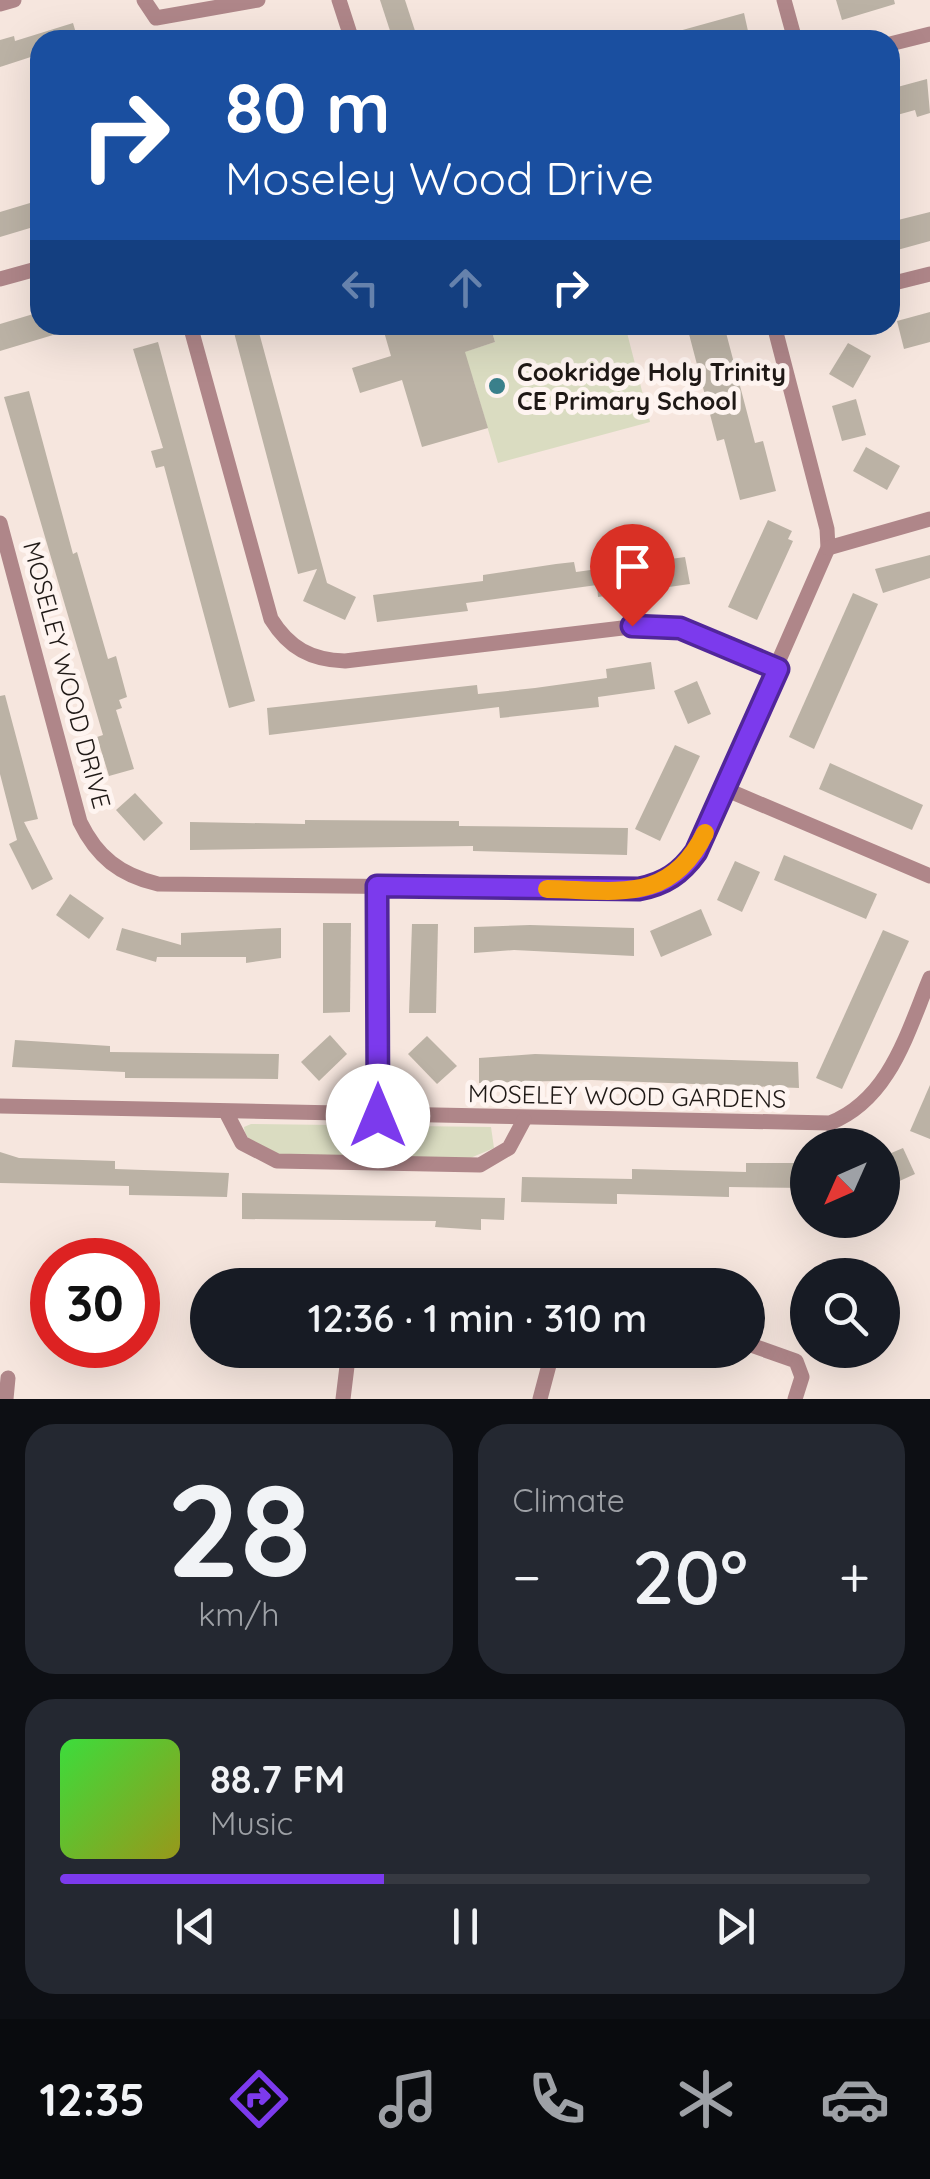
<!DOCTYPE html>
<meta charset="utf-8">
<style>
body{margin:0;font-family:Quicksand,sans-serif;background:#242831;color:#f1f3f6;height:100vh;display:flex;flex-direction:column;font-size:38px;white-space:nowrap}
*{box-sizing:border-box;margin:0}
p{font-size:32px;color:#9ea1a6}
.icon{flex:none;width:55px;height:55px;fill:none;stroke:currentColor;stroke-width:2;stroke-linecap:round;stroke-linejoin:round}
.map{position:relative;height:1399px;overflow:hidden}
.drawer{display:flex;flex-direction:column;gap:25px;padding:25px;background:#0d0f14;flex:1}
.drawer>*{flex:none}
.top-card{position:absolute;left:30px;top:30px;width:870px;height:305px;border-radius:30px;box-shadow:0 10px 40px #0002;background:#1a4fa0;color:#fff;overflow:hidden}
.needle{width:65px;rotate:225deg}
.controls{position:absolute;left:790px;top:1128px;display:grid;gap:20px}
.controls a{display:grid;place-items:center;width:110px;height:110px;border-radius:50%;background:#171b24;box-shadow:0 10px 40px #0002;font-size:50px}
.speed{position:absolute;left:30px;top:1238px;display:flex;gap:20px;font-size:50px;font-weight:700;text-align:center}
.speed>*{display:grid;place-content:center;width:130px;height:130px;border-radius:50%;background:#171b24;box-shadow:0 10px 40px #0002;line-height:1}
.speed .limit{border:15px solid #d22;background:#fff;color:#111}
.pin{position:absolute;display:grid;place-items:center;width:85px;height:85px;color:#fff;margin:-102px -42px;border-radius:50% 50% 50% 0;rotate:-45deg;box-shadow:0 0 10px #0007}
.pin .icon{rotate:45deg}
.me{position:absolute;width:110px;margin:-55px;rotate:0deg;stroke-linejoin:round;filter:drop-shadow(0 0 8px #0008)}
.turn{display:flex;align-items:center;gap:35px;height:210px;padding:0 30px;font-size:45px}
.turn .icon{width:130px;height:130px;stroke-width:2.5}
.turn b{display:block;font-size:70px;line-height:85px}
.lanes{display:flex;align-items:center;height:95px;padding:0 30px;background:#0003;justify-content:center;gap:50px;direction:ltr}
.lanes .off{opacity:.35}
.big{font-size:75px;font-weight:600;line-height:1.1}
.drawer .widget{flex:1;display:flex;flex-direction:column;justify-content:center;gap:15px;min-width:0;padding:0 35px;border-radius:30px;background:#242831}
.drawer .dial{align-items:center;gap:0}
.dial b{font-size:130px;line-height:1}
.song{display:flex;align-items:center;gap:30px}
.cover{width:120px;height:120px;border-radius:15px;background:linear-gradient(135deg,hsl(120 70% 55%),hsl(60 70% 35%))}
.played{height:10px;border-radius:5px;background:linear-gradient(90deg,#7c3aed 40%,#363941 40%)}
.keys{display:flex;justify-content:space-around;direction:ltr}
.heat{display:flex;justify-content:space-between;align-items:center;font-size:55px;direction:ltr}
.drawer .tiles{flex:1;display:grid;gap:25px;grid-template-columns:1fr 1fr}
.widget:last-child{grid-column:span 2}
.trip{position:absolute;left:190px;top:1268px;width:575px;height:100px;border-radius:50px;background:#171b24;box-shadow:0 10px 40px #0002;font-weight:600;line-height:100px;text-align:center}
.tabs{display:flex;height:160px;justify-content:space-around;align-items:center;background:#090b0e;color:#9ea1a6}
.tabs .icon{width:70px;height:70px}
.tabs .on{color:#7c3aed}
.tabs b{font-size:45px;color:#f1f3f6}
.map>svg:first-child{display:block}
.green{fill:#dadcc1}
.building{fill:#bbb2a5}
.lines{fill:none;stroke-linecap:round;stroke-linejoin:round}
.street{stroke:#af8689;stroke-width:15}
.route-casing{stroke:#51269a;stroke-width:25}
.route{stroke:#7c3aed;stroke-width:18}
.slow{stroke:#f59e0b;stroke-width:18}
.poi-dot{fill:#3a808b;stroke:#fef4f0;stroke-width:4}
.labels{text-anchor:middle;stroke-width:10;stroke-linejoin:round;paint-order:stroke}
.poi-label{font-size:25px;font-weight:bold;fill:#1f1916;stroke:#fef4f0;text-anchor:start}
.street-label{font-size:25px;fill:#1f1916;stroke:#fef4f0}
</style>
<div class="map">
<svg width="930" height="1399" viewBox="0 0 930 1399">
<rect width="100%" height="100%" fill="#f6e6de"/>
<!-- green -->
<g class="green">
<polygon points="490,325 625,325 650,422 498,463 473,379 458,354 495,342"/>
<path d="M251,1124L491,1127L494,1148L468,1159L273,1154C261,1149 245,1142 244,1127Z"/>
</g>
<!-- building -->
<g class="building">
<polygon points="380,0 405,0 418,40 393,40"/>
<polygon points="836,0 894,0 895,4 842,20"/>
<polygon points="744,13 750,40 669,40 668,34"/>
<polygon points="73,23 78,40 40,40 40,54 0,67 0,40 14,36 15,41"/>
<polygon points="927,79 930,113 917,117 915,110 897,115 890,89"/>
<polygon points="40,200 40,225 0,237 0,212"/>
<polygon points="930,212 930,241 890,252 890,222"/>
<polygon points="40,312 40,325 73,325 73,329 0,351 0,324"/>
<polygon points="930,312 930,342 904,349 897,321"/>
<polygon points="232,325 257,325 327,583 356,597 345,620 303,601 317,569 298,574"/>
<polygon points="382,325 490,325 495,342 465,352 488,428 422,447 402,380 360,393 352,368 391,356"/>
<polygon points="724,325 755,443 763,441 776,491 740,500 724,439 717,441 689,334"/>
<polygon points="158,342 255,701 229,708 164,466 156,468 151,451 163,448 133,349"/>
<polygon points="848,343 871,356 853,388 829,374"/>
<polygon points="29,391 73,554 77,552 108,659 116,656 127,697 119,700 122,708 116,710 134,769 109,776 97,737 103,735 4,397"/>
<polygon points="856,399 866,435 842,441 832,406"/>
<polygon points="866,447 900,466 887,490 853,471"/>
<polygon points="768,520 792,531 788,539 793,541 757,620 728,607"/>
<polygon points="930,555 930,578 883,593 875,569"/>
<polygon points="685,557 690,584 598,597 597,585 466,603 468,611 377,622 373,595 483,581 483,575 556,564 574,562 576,572"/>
<polygon points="853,593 878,604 814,749 789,737"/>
<polygon points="651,662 655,689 598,697 599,707 500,718 499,707 269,735 267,708 477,685 478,694 535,688 607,678 606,669"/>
<polygon points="697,681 711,714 688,724 674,691"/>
<polygon points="5,695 38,819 24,822 53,879 32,890 9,844 17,840 0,774 0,696"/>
<polygon points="675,745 700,756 660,841 635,829"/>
<polygon points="830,763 923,805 912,830 819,789"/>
<polygon points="135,793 163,823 144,841 116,810"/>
<polygon points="305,820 459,821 459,826 628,828 627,855 473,851 473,846 190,850 190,822 305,824"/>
<polygon points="784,855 877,894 866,919 774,880"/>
<polygon points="735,861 760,872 742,912 717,900"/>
<polygon points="70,894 104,918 89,939 56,915"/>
<polygon points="701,909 712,935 661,957 650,931"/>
<polygon points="323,923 351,923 350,1012 323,1013"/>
<polygon points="412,924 438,924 436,1013 409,1013"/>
<polygon points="530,925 634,928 634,956 514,950 474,953 474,927"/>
<polygon points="122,928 181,945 181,933 281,928 281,958 246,963 246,957 157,957 156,962 116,950"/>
<polygon points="883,930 909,941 842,1089 816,1078"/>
<polygon points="330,1035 347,1054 319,1081 301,1062"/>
<polygon points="427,1036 457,1066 437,1084 408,1054"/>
<polygon points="15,1040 110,1046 110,1052 279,1054 278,1079 125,1078 125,1072 12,1067"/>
<polygon points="535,1054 798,1062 799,1088 592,1080 479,1083 479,1058"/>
<polygon points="930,1085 930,1139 910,1131"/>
<polygon points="903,1148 915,1174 882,1189 882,1157"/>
<polygon points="0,1152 19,1158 115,1161 115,1169 229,1173 227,1197 129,1195 129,1186 0,1183"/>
<polygon points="746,1163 808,1163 808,1188 729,1187 729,1197 617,1194 617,1204 521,1202 522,1177 632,1179 632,1169 746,1172"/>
<polygon points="242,1193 505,1198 504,1220 481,1219 481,1230 435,1227 436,1221 242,1219"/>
</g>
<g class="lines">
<!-- street -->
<g class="street">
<polyline points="144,0 156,18 258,0"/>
<polyline points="339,0 352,40"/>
<polyline points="784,0 795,40"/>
<polyline points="0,4 14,0"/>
<polyline points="890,44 930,34"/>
<polyline points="0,279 40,268"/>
<polyline points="890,284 930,274"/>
<path d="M190,325L271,619C289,648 311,660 345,661L656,624L680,628L778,669"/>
<path d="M0,523L80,822C97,857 120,875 158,884L595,889C637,889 669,889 695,852L828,548L827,529L774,325"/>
<polyline points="828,548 930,519"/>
<polyline points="725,789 930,876"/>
<polyline points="377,886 378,1116"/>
<path d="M0,1106L830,1123C890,1099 907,1033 930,978"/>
<polyline points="227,1114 242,1143 277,1161 480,1165 509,1148 524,1120"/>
<polyline points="748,1344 796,1361 802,1377 795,1399"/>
<polyline points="6,1399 8,1378"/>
<polyline points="343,1399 349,1350"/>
<polyline points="540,1399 553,1350"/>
</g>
</g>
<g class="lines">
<!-- route casing -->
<g class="route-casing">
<path id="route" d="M378,1116L377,886L639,889C665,884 681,873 696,852L778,669L680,628L632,626"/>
</g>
<!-- route -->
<use href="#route" class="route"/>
<!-- slow -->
<path class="slow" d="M547,889C616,890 670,905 705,833"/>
</g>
<!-- markers -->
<circle class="poi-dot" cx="497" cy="386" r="10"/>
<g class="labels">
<!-- poi labels -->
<g class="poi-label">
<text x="517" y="381">Cookridge Holy Trinity<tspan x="517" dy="29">CE Primary School</tspan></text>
</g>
<!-- street labels -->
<g class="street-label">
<text transform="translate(67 675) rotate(75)" y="9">MOSELEY WOOD DRIVE</text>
<text transform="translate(627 1096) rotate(1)" y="9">MOSELEY WOOD GARDENS</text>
</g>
</g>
</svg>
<div class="controls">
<a><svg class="needle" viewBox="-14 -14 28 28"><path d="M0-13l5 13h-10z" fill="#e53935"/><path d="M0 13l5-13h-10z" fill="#9ea1a6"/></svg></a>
<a><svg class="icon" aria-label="search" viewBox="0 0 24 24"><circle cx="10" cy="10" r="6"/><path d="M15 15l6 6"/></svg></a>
</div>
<div class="speed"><div class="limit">30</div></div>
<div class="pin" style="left:632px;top:626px;background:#d93025"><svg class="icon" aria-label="arrive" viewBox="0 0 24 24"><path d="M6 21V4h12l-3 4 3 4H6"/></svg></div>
<svg class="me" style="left:378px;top:1116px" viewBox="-20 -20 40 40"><circle r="19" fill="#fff"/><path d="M0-13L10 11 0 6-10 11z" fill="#7c3aed"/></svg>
<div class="trip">12:36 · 1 min · 310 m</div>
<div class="top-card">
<div class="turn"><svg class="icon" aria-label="right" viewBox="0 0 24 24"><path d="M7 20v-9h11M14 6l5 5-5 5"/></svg><div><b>80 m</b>Moseley Wood Drive</div></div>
<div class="lanes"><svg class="icon off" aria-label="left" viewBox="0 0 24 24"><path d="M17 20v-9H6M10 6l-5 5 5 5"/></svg><svg class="icon off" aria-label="ahead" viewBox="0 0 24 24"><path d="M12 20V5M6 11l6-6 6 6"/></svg><svg class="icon" aria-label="right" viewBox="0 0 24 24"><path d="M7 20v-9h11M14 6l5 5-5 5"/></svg></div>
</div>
</div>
<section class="drawer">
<div class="tiles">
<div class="widget dial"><b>28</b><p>km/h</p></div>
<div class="widget"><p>Climate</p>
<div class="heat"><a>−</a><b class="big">20°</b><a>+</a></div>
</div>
<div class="widget">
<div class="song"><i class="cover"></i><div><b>88.7 FM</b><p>Music</p></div></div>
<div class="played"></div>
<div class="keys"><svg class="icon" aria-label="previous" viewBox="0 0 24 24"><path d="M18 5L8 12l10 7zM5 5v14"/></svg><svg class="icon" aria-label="pause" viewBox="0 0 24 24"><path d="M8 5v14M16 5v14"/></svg><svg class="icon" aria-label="next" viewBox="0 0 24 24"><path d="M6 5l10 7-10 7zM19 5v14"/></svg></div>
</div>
</div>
</section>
<nav class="tabs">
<b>12:35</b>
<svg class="icon on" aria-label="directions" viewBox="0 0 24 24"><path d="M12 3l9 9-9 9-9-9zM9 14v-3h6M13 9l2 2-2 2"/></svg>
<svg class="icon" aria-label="music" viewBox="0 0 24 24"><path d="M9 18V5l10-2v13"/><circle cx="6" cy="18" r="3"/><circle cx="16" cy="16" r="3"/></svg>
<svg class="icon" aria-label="phone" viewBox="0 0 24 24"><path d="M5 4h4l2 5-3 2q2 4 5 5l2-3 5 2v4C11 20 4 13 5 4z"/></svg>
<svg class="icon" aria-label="climate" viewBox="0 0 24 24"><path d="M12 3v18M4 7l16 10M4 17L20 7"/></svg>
<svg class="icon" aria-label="car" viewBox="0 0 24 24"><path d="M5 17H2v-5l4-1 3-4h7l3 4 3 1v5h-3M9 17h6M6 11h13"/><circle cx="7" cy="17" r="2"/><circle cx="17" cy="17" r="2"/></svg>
</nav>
